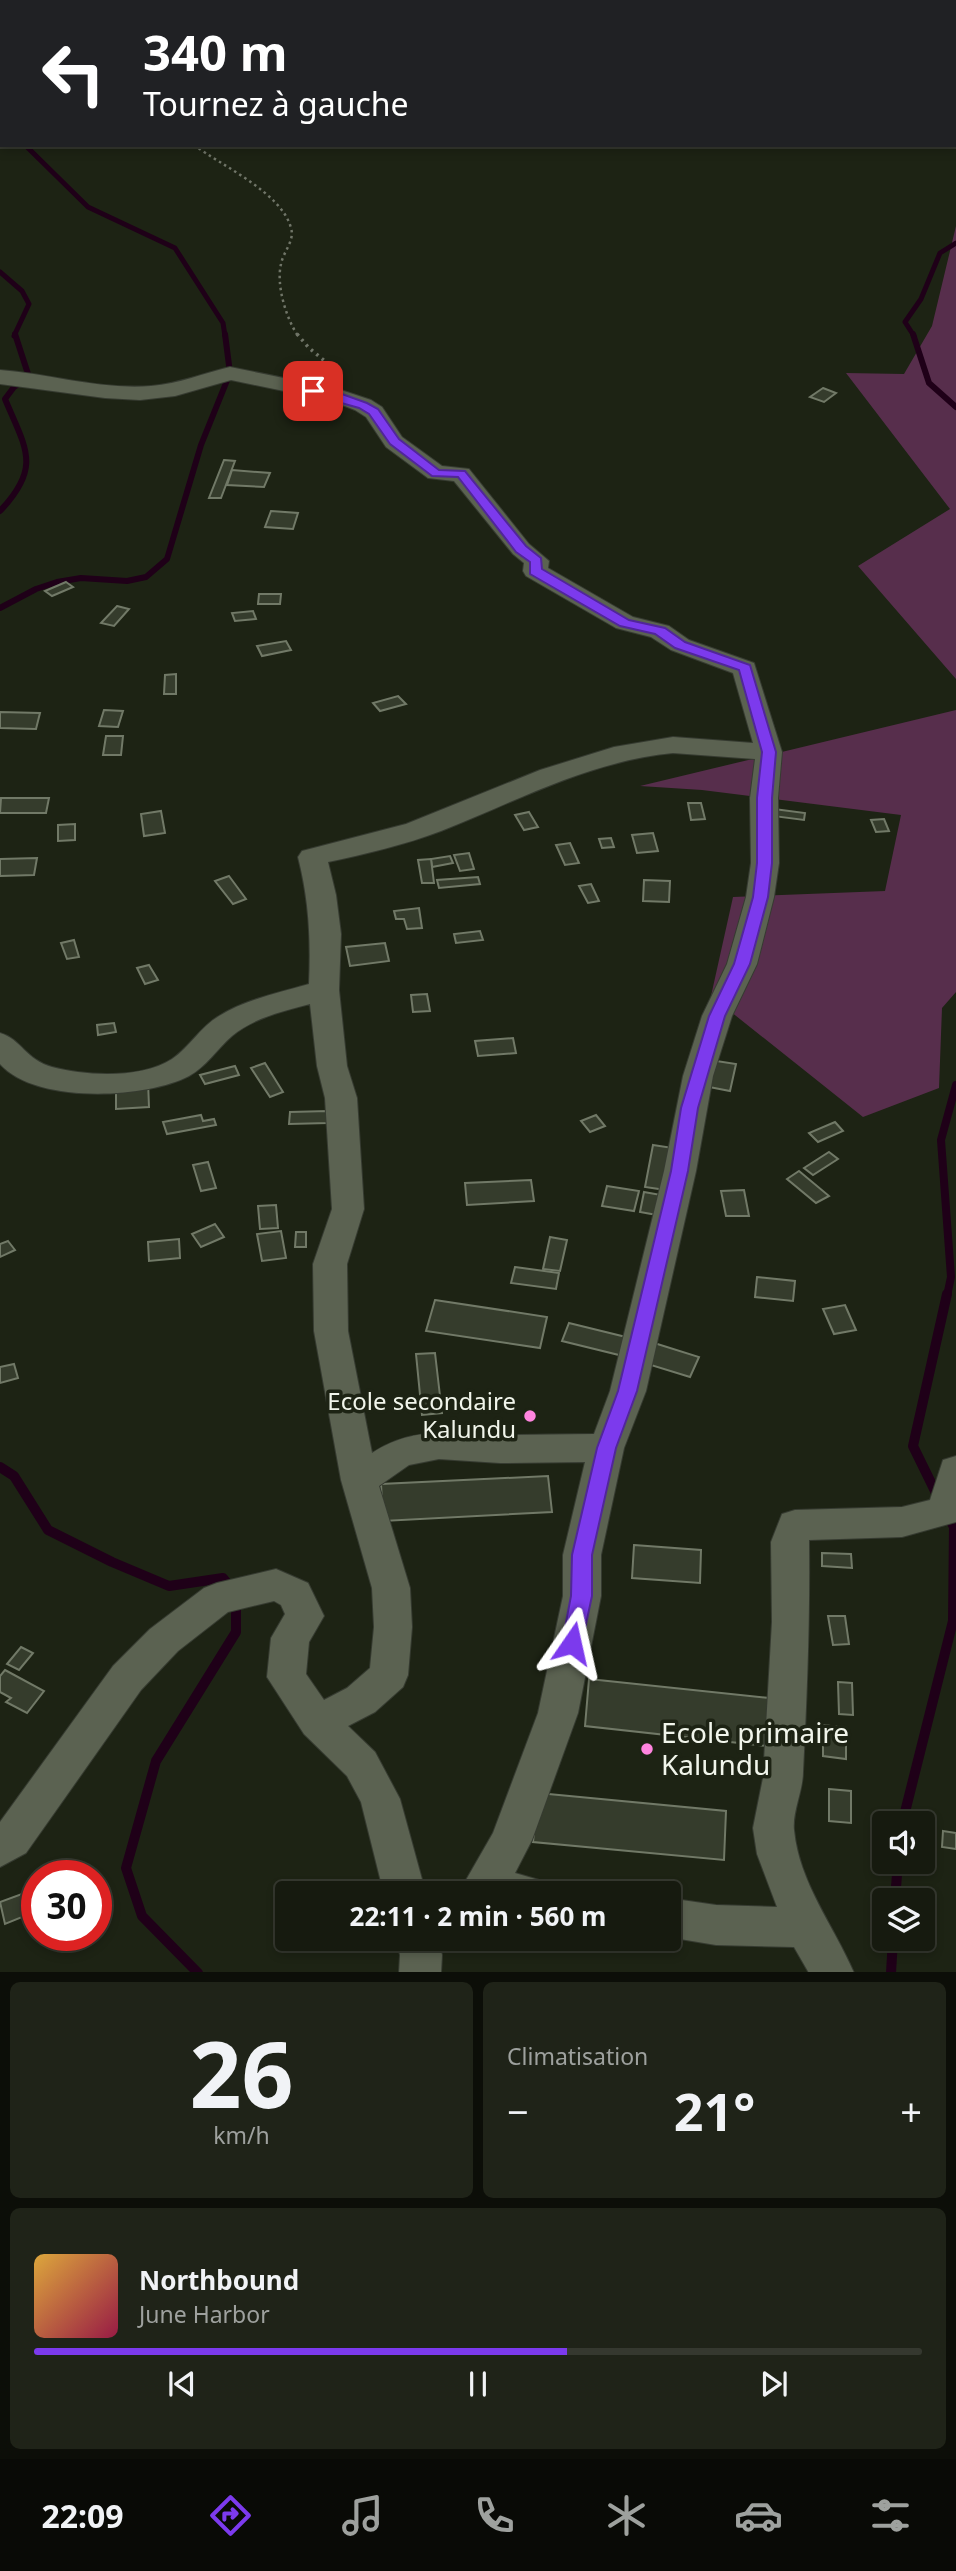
<!DOCTYPE html>
<html lang="fr">
<meta charset="utf-8">
<style>
body{margin:0;font-family:"Noto Sans",sans-serif;background:#1f2318;color:#f1f3f6;height:100vh;display:flex;flex-direction:column;font-size:26px;white-space:nowrap}
*{box-sizing:border-box;margin:0}
p{font-size:23px;color:#9ea19e}
.icon{flex:none;width:38px;height:38px;fill:none;stroke:currentColor;stroke-width:2;stroke-linecap:round;stroke-linejoin:round}
.map{position:relative;height:1972px;overflow:hidden}
.sheet{display:flex;flex-direction:column;gap:10px;padding:10px;background:#0c0e08;flex:1}
.sheet>*{flex:none}
.top-card{position:absolute;left:0px;top:0px;width:957px;height:147px;box-shadow:0 4px 10px #0003,0 0 0 2px #35382f;background:#202124;color:#fff;overflow:hidden}
.buttons{position:absolute;left:872px;top:1811px;display:grid;gap:14px}
.buttons a{display:grid;place-items:center;width:63px;height:63px;border-radius:7px;background:#161a0f;box-shadow:0 4px 10px #0003,0 0 0 2px #35382f;font-size:35px}
.speed{position:absolute;left:21px;top:1860px;display:flex;gap:14px;font-size:35px;font-weight:700;text-align:center}
.speed>*{display:grid;place-content:center;width:91px;height:91px;border-radius:50%;background:#161a0f;box-shadow:0 4px 10px #0003,0 0 0 2px #35382f;line-height:1}
.speed .limit{border:10px solid #d22;background:#fff;color:#111}
.pin{position:absolute;display:grid;place-items:center;width:60px;height:60px;color:#fff;margin:-30px;border-radius:14px;box-shadow:0 4px 10px #0006}
.me{position:absolute;width:77px;margin:-38px;rotate:11deg;stroke-linejoin:round;filter:drop-shadow(0 0 5px #0008)}
.turn{display:flex;align-items:center;gap:24px;height:147px;padding:0 28px;font-size:32px}
.turn .icon{width:91px;height:91px;stroke-width:2.5}
.turn b{display:block;font-size:49px;line-height:60px}
.big{font-size:52px;font-weight:700;line-height:1.1}
.sheet .tile{flex:1;display:flex;flex-direction:column;justify-content:center;gap:10px;min-width:0;padding:0 24px;border-radius:10px;background:#1f2318}
.sheet .dial{align-items:center;gap:0}
.dial b{font-size:91px;line-height:1}
.song{display:flex;align-items:center;gap:21px}
.cover{width:84px;height:84px;border-radius:10px;background:linear-gradient(135deg,hsl(40 70% 55%),hsl(340 70% 35%))}
.played{height:7px;border-radius:4px;background:linear-gradient(90deg,#7c3aed 60%,#35382f 60%)}
.keys{display:flex;justify-content:space-around;direction:ltr}
.heat{display:flex;justify-content:space-between;align-items:center;font-size:38px;direction:ltr}
.sheet .tiles{flex:1;display:grid;gap:10px;grid-template-columns:1fr 1fr}
.tile:last-child{grid-column:span 2}
.trip{position:absolute;left:275px;top:1881px;width:406px;height:70px;border-radius:7px;background:#161a0f;box-shadow:0 4px 10px #0003,0 0 0 2px #35382f;font-weight:700;line-height:70px;text-align:center}
.menu{display:flex;height:112px;justify-content:space-around;align-items:center;background:#090a06;color:#9ea19e}
.menu .icon{width:49px;height:49px}
.menu .on{color:#7c3aed}
.menu b{font-size:32px;color:#f1f3f6}
.map>svg:first-child{display:block}
.green{fill:#572e4c}
.lines{fill:none;stroke-linecap:round;stroke-linejoin:round}
.stream-far3{stroke:#1f0018;stroke-width:5}
.stream-far2{stroke:#1f0018;stroke-width:6}
.stream-far1{stroke:#1f0018;stroke-width:8}
.stream{stroke:#1f0018;stroke-width:10}
.building{fill:#353c2c;stroke:#717967;stroke-width:2}
.minor-casing{stroke:#363b31;stroke-width:2}
.path-far1{stroke:#707568;stroke-width:2.5;stroke-dasharray:2.5 3.5;stroke-linecap:butt}
.path{stroke:#707568;stroke-width:3.5;stroke-dasharray:2.5 4.5;stroke-linecap:butt}
.minor{fill:#5b6251;fill-rule:evenodd}
.route{fill:#7c3aed;stroke:#51269a;stroke-width:2}
.poi-dot{fill:#ff85df;stroke:#1d2314;stroke-width:2.5}
.labels{text-anchor:middle;stroke-width:7;stroke-linejoin:round;paint-order:stroke}
.poi-label{font-size:24px;fill:#f1f5eb;stroke:#1d2314;text-anchor:end}
.near-poi-label{font-size:28px;fill:#f1f5eb;stroke:#1d2314;text-anchor:start}
</style>
<div class="map">
<svg width="956" height="1973" viewBox="0 0 956 1973">
<rect width="100%" height="100%" fill="#1d2314"/>
<!-- green -->
<g class="green">
<polygon points="956,226 956,679 858,566 950,509 846,373 904,374 932,326"/>
<polygon points="956,710 956,992 942,1008 939,1088 863,1117 711,996 733,897 885,891 901,815 702,790 640,786"/>
</g>
<g class="lines">
<!-- stream-far3 -->
<g class="stream-far3">
<polyline points="25,145 88,207 175,248 223,323 225,336"/>
<polyline points="0,272 22,291 29,304 14,336"/>
<polyline points="914,336 905,322 921,299 940,253 956,243"/>
</g>
<!-- stream-far2 -->
<g class="stream-far2">
<polyline points="913,334 929,383 956,407"/>
<path d="M0,511C42,467 26,449 5,399L14,387L29,377L15,334"/>
<polyline points="0,608 36,589 57,582 81,578 127,581 146,577 167,559 201,445 230,373 225,334"/>
</g>
<!-- stream-far1 -->
<polyline class="stream-far1" points="947,1296 951,1277 941,1140 956,1085"/>
<!-- stream -->
<g class="stream">
<polyline points="0,1467 14,1476 48,1530 112,1562 169,1586 223,1578 230,1587"/>
<polyline points="938,1497 913,1446 947,1294"/>
<polyline points="902,1824 953,1621 954,1527 947,1514"/>
<polyline points="895,1900 898,1862"/>
<polyline points="198,1973 142,1916 126,1868 156,1761 236,1632 236,1602"/>
<polyline points="891,1973 893,1939"/>
</g>
</g>
<!-- building -->
<g class="building">
<polygon points="823,388 836,393 824,402 810,397"/>
<polygon points="224,460 235,461 221,498 209,498"/>
<polygon points="232,470 270,473 264,487 227,485"/>
<polygon points="271,511 298,513 293,529 265,527"/>
<polygon points="66,582 73,587 52,596 45,591"/>
<polygon points="259,594 281,594 280,604 258,604"/>
<polygon points="117,606 129,609 114,626 101,623"/>
<polygon points="253,611 256,619 235,621 232,613"/>
<polygon points="286,641 291,650 262,656 257,646"/>
<polygon points="176,674 176,694 164,694 165,675"/>
<polygon points="398,696 406,704 380,711 373,703"/>
<polygon points="104,710 123,711 118,727 99,726"/>
<polygon points="0,712 40,713 36,729 0,728"/>
<polygon points="106,736 123,736 121,755 103,755"/>
<polygon points="1,798 49,798 46,813 0,813"/>
<polygon points="688,803 701,803 705,819 691,820"/>
<polygon points="774,809 805,813 804,820 773,816"/>
<polygon points="161,811 165,833 144,836 141,814"/>
<polygon points="529,812 538,827 524,830 515,815"/>
<polygon points="884,819 889,831 876,832 871,820"/>
<polygon points="75,824 75,840 58,841 58,825"/>
<polygon points="653,833 658,851 637,853 632,835"/>
<polygon points="611,838 614,847 602,848 599,839"/>
<polygon points="570,843 579,863 565,865 556,845"/>
<polygon points="469,853 474,869 460,871 454,855"/>
<polygon points="450,856 453,863 432,867 431,859"/>
<polygon points="37,858 34,875 0,876 0,859"/>
<polygon points="431,859 434,883 422,883 418,860"/>
<polygon points="229,876 246,899 233,904 215,881"/>
<polygon points="478,877 480,884 439,888 437,880"/>
<polygon points="644,880 670,881 669,902 643,901"/>
<polygon points="591,884 599,901 588,903 579,886"/>
<polygon points="419,908 422,928 407,929 404,919 396,919 394,911"/>
<polygon points="480,931 483,940 456,943 454,934"/>
<polygon points="74,940 79,957 67,959 61,943"/>
<polygon points="385,943 389,961 350,966 346,947"/>
<polygon points="149,965 158,980 145,984 137,968"/>
<polygon points="427,994 430,1011 413,1012 411,995"/>
<polygon points="114,1023 116,1032 98,1035 97,1025"/>
<polygon points="513,1038 516,1053 478,1056 475,1041"/>
<polygon points="710,1060 736,1064 730,1091 704,1086"/>
<polygon points="265,1063 283,1092 270,1097 251,1068"/>
<polygon points="235,1066 239,1075 205,1084 200,1075"/>
<polygon points="148,1081 149,1107 116,1109 116,1083"/>
<polygon points="328,1111 328,1123 289,1124 290,1112"/>
<polygon points="201,1115 203,1121 214,1119 216,1125 167,1134 163,1122"/>
<polygon points="596,1115 605,1126 590,1132 581,1121"/>
<polygon points="835,1122 843,1131 818,1142 809,1133"/>
<polygon points="653,1145 673,1148 666,1190 645,1187"/>
<polygon points="829,1152 838,1159 813,1175 804,1168"/>
<polygon points="208,1162 216,1188 201,1191 193,1165"/>
<polygon points="799,1171 829,1196 816,1203 787,1179"/>
<polygon points="531,1180 534,1201 467,1205 465,1183"/>
<polygon points="607,1186 639,1191 634,1211 602,1206"/>
<polygon points="744,1190 749,1216 726,1216 721,1191"/>
<polygon points="644,1192 661,1195 657,1215 640,1212"/>
<polygon points="276,1205 278,1228 260,1229 258,1206"/>
<polygon points="215,1224 224,1237 201,1247 192,1234"/>
<polygon points="281,1231 286,1258 262,1261 257,1234"/>
<polygon points="296,1232 306,1232 306,1247 295,1247"/>
<polygon points="550,1237 567,1240 560,1271 543,1269"/>
<polygon points="179,1239 180,1258 149,1261 148,1242"/>
<polygon points="8,1241 15,1250 0,1257 0,1244"/>
<polygon points="515,1267 559,1273 556,1289 511,1283"/>
<polygon points="757,1277 795,1281 793,1301 755,1297"/>
<polygon points="435,1300 547,1317 540,1348 426,1331"/>
<polygon points="845,1305 856,1330 834,1334 823,1309"/>
<polygon points="569,1323 630,1338 623,1356 562,1341"/>
<polygon points="651,1342 699,1357 690,1377 641,1362"/>
<polygon points="435,1353 442,1413 422,1415 416,1354"/>
<polygon points="14,1364 18,1378 0,1383 0,1367"/>
<polygon points="548,1476 552,1512 383,1521 381,1484"/>
<polygon points="634,1545 701,1550 700,1583 632,1578"/>
<polygon points="822,1553 851,1554 852,1568 822,1566"/>
<polygon points="828,1616 845,1616 849,1644 833,1645"/>
<polygon points="21,1647 33,1653 19,1670 7,1664"/>
<polygon points="5,1670 44,1691 27,1713 6,1702 11,1698 0,1692 0,1676"/>
<polygon points="589,1679 769,1698 767,1746 585,1726"/>
<polygon points="838,1682 852,1683 853,1715 839,1714"/>
<polygon points="823,1725 846,1728 846,1759 823,1756"/>
<polygon points="829,1789 851,1791 851,1823 829,1821"/>
<polygon points="538,1793 726,1811 724,1860 533,1842"/>
<polygon points="943,1831 956,1833 956,1849 942,1847"/>
<polygon points="30,1891 37,1911 5,1924 0,1902"/>
</g>
<g class="lines">
<!-- minor casing -->
<g class="minor-casing">
<g id="minor">
<path d="M230,367L338,389L371,400L382,407L402,437L442,466L469,469L529,544L549,561L548,568L633,617L669,626L689,640L754,663L782,752L778,798L779,863L774,897L757,964L732,1016L713,1076L696,1171L646,1391L624,1448L601,1555V1596L578,1713L532,1840L515,1873L539,1880L545,1894H458L493,1833L538,1713L563,1596V1555L585,1462L500,1463L439,1459L409,1465L379,1486L410,1588L412,1627L408,1675L403,1687L375,1712L348,1726L375,1752L400,1799L426,1894H384L361,1802L347,1776L304,1734L267,1677L271,1638L285,1614L281,1605L274,1601L228,1612L178,1651L141,1690L26,1853L0,1867V1822L113,1666L150,1629L204,1588L217,1583L276,1569L308,1583L324,1616L309,1642L306,1674L324,1700L347,1688L370,1668L374,1627L372,1588L341,1480L314,1331L313,1264L332,1209L325,1098L317,1066L310,1004C284,1011 253,1018 232,1036C217,1049 206,1067 189,1076C145,1099 35,1104 0,1064V1033C21,1039 26,1060 52,1067C86,1076 141,1079 172,1059C190,1047 200,1027 219,1016C246,999 279,993 309,984C311,939 309,900 298,857L302,851L406,824L540,770L614,747L673,737L753,743L733,673L671,650L651,637L616,628L526,576L523,571L524,563L513,554L454,481L428,478L386,447L366,417L355,410L332,401L231,380L175,396L140,400L105,398L0,384V370C51,374 100,390 151,386C179,384 204,373 230,367ZM673,753L755,759L750,798L751,863L746,897L727,964L702,1016L683,1076L664,1171L610,1391L594,1434C563,1434 533,1435 502,1435C454,1434 415,1425 372,1453L348,1331L347,1264L364,1209L357,1098L347,1066L339,990L341,934L336,895L328,862C366,854 404,845 441,831C517,801 590,761 673,753Z"/>
<path d="M956,1456V1522L902,1537L809,1540V1542C810,1619 807,1695 803,1772C803,1791 792,1812 794,1830C799,1883 834,1926 854,1973H809L794,1947L716,1945L668,1937V1898L716,1905L777,1907L757,1854L753,1828L763,1778L772,1622L771,1542L782,1514L795,1510L902,1507L930,1500L943,1460Z"/>
<polygon points="396,1939 438,1939 442,1955 441,1973 399,1973 400,1955"/>
</g>
</g>
<!-- path-far1 -->
<path class="path-far1" d="M194,145C222,166 282,193 291,228C295,241 283,252 281,264C276,285 286,318 298,336"/>
<!-- path -->
<polyline class="path" points="297,334 309,348 343,376"/>
<!-- minor -->
<use href="#minor" class="minor"/>
</g>
<!-- route -->
<polygon class="route" points="313,388 342,394 367,403 378,409 399,439 439,470 465,471 526,546 541,558 542,569 629,620 665,628 685,642 750,665 776,752 772,798 772,863 768,897 750,964 725,1016 698,1108 688,1171 637,1391 616,1448 592,1555 592,1596 582,1643 579,1649 572,1652 565,1649 562,1643 571,1596 572,1555 597,1448 618,1391 671,1171 681,1108 709,1016 734,964 753,897 757,863 757,798 762,752 739,670 675,648 655,634 620,626 530,574 530,562 516,552 458,477 432,476 390,444 369,414 359,408 309,394 307,391"/>
<!-- markers -->
<g class="poi-dot">
<circle cx="530" cy="1416" r="7"/>
<circle cx="647" cy="1749" r="7"/>
</g>
<g class="labels">
<!-- poi labels -->
<g class="poi-label">
<text x="516" y="1410">Ecole secondaire<tspan x="516" dy="28">Kalundu</tspan></text>
</g>
<!-- near-poi labels -->
<g class="near-poi-label">
<text x="661" y="1743">Ecole primaire<tspan x="661" dy="32">Kalundu</tspan></text>
</g>
</g>
</svg>
<div class="buttons">
<a><svg class="icon" aria-label="sound" viewBox="0 0 24 24"><path d="M4 9h4l5-4v14l-5-4H4zM17 9q2 3 0 6"/></svg></a>
<a><svg class="icon" aria-label="layers" viewBox="0 0 24 24"><path d="M12 4l9 5-9 5-9-5zM3 14l9 5 9-5"/></svg></a>
</div>
<div class="speed"><div class="limit">30</div></div>
<div class="pin" style="left:313px;top:391px;background:#d93025"><svg class="icon" aria-label="arrive" viewBox="0 0 24 24"><path d="M6 21V4h12l-3 4 3 4H6"/></svg></div>
<svg class="me" style="left:572px;top:1643px" viewBox="-20 -20 40 40"><path d="M0-17L14 15 0 8-14 15z" fill="#7c3aed" stroke="#fff" stroke-width="4"/></svg>
<div class="trip">22:11 · 2 min · 560 m</div>
<div class="top-card">
<div class="turn"><svg class="icon" aria-label="left" viewBox="0 0 24 24"><path d="M17 20v-9H6M10 6l-5 5 5 5"/></svg><div><b>340 m</b>Tournez à gauche</div></div>
</div>
</div>
<section class="sheet">
<div class="tiles">
<div class="tile dial"><b>26</b><p>km/h</p></div>
<div class="tile"><p>Climatisation</p>
<div class="heat"><a>−</a><b class="big">21°</b><a>+</a></div>
</div>
<div class="tile">
<div class="song"><i class="cover"></i><div><b>Northbound</b><p>June Harbor</p></div></div>
<div class="played"></div>
<div class="keys"><svg class="icon" aria-label="previous" viewBox="0 0 24 24"><path d="M18 5L8 12l10 7zM5 5v14"/></svg><svg class="icon" aria-label="pause" viewBox="0 0 24 24"><path d="M8 5v14M16 5v14"/></svg><svg class="icon" aria-label="next" viewBox="0 0 24 24"><path d="M6 5l10 7-10 7zM19 5v14"/></svg></div>
</div>
</div>
</section>
<nav class="menu">
<b>22:09</b>
<svg class="icon on" aria-label="directions" viewBox="0 0 24 24"><path d="M12 3l9 9-9 9-9-9zM9 14v-3h6M13 9l2 2-2 2"/></svg>
<svg class="icon" aria-label="music" viewBox="0 0 24 24"><path d="M9 18V5l10-2v13"/><circle cx="6" cy="18" r="3"/><circle cx="16" cy="16" r="3"/></svg>
<svg class="icon" aria-label="phone" viewBox="0 0 24 24"><path d="M5 4h4l2 5-3 2q2 4 5 5l2-3 5 2v4C11 20 4 13 5 4z"/></svg>
<svg class="icon" aria-label="climate" viewBox="0 0 24 24"><path d="M12 3v18M4 7l16 10M4 17L20 7"/></svg>
<svg class="icon" aria-label="car" viewBox="0 0 24 24"><path d="M5 17H2v-5l4-1 3-4h7l3 4 3 1v5h-3M9 17h6M6 11h13"/><circle cx="7" cy="17" r="2"/><circle cx="17" cy="17" r="2"/></svg>
<svg class="icon" aria-label="filters" viewBox="0 0 24 24"><path d="M4 7h16M4 17h16"/><circle cx="9" cy="7" r="2"/><circle cx="15" cy="17" r="2"/></svg>
</nav>
